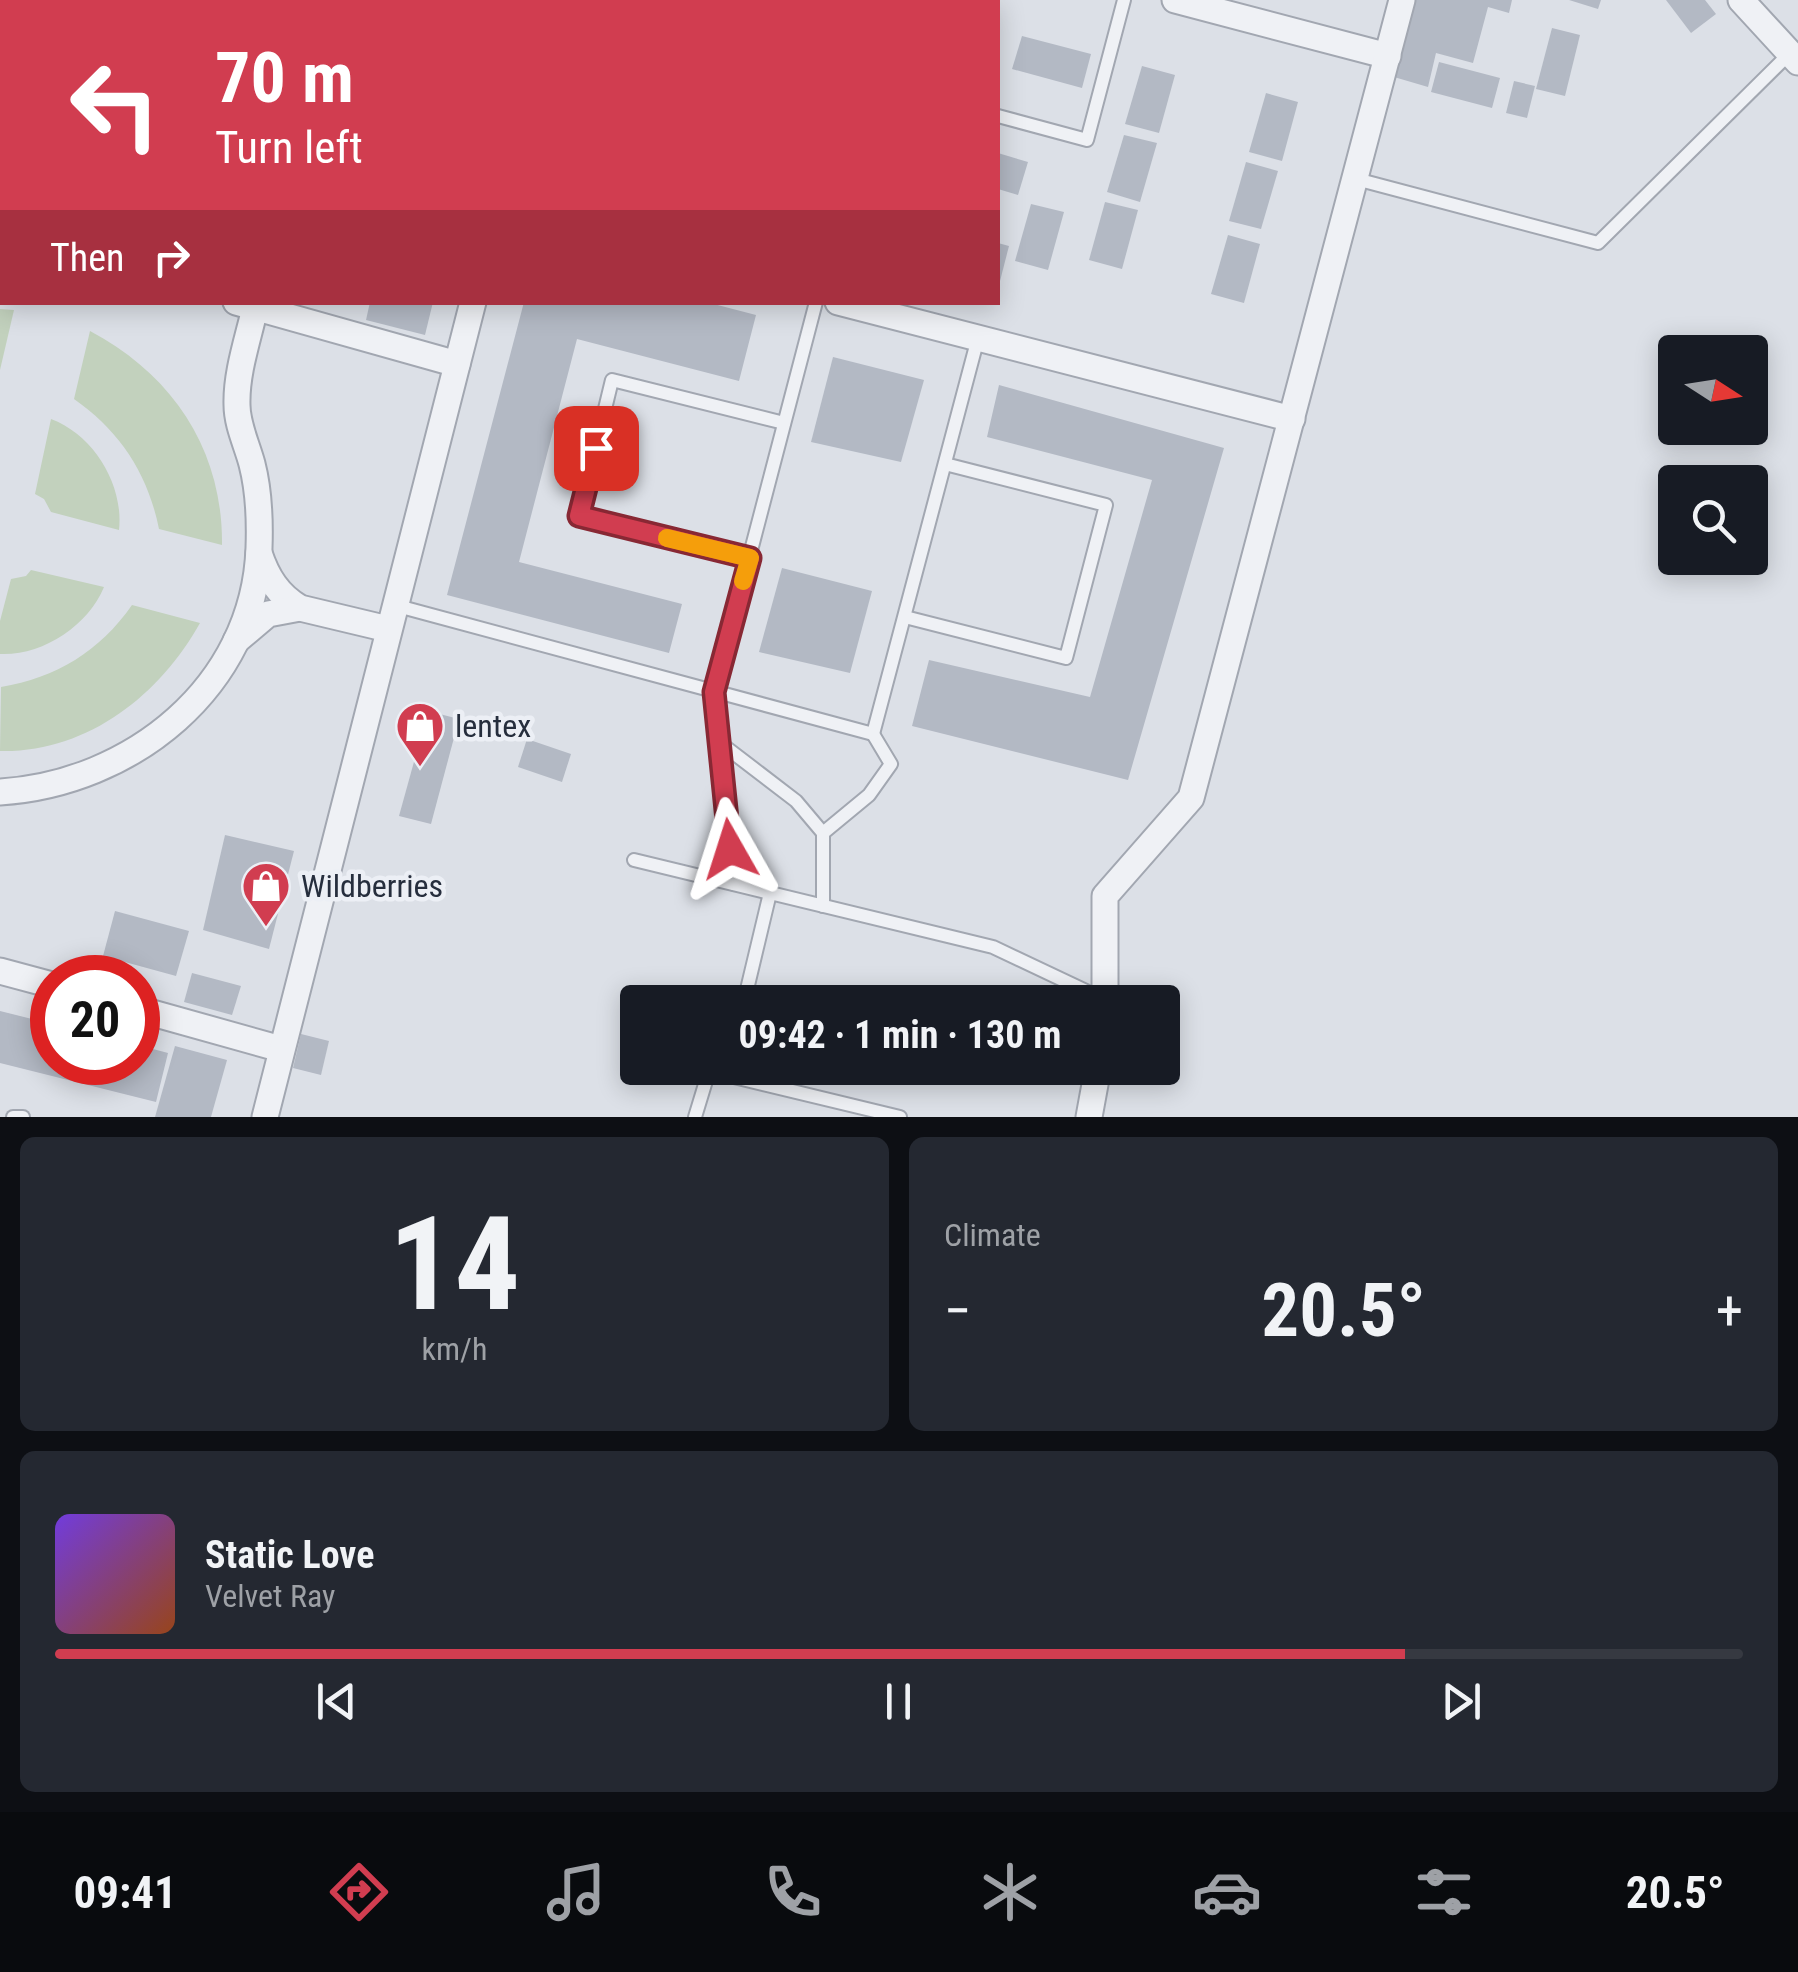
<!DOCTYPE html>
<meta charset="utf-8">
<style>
body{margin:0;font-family:"Roboto Condensed",sans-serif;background:#242831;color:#f1f3f6;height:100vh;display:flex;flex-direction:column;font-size:38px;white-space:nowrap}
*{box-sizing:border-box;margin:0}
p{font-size:32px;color:#9ea1a6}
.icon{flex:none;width:55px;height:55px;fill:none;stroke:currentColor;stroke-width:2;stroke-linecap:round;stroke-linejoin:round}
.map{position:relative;height:1117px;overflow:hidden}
.details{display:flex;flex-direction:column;gap:20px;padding:20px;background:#0d0f14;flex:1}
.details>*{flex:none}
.banner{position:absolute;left:0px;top:0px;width:1000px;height:305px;box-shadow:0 5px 25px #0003;background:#d13d50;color:#fff;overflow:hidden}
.needle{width:65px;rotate:102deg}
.controls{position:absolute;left:1658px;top:335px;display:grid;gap:20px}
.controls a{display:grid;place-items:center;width:110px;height:110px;border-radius:10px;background:#171b24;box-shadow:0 5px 25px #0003;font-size:50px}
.speed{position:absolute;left:30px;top:955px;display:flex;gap:20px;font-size:50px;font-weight:700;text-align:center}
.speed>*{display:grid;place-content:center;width:130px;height:130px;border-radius:50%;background:#171b24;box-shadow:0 5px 25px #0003;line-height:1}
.speed .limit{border:15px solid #d22;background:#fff;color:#111}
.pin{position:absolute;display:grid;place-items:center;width:85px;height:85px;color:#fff;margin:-42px;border-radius:20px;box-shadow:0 5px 15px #0006}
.me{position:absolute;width:110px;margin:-55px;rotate:354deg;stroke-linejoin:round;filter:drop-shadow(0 0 8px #0008)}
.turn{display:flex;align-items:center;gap:35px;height:210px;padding:0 50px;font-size:45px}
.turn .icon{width:130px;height:130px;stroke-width:2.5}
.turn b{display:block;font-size:70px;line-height:85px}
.then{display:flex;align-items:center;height:95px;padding:0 50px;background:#0003;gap:20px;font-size:38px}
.big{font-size:75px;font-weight:700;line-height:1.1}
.details .widget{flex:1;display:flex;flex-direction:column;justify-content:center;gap:15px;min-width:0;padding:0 35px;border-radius:15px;background:#242831}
.details .dial{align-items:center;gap:0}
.dial b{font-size:130px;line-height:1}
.song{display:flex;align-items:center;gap:30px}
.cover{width:120px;height:120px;border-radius:15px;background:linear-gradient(135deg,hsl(260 70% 55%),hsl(20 70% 35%))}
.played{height:10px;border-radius:5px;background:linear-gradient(90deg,#d13d50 80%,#363941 80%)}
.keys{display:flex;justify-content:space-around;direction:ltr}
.heat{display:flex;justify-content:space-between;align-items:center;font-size:55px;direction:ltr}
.details .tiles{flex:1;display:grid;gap:20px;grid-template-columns:1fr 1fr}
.widget:last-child{grid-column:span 2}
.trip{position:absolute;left:620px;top:985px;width:560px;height:100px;border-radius:10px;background:#171b24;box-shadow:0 5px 25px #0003;font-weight:700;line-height:100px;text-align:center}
.tab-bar{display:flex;height:160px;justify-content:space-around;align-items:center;background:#090b0e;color:#9ea1a6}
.tab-bar .icon{width:70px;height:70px}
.tab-bar .selected{color:#d13d50}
.tab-bar b{font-size:45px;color:#f1f3f6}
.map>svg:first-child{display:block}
.green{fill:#c2d1bd}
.building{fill:#b3b9c4}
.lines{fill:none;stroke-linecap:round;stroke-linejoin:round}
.lane-casing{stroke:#a2a7b1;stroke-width:16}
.street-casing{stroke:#a2a7b1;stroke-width:29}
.lane{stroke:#eff1f5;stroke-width:12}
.street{stroke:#eff1f5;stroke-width:25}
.route-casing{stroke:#882834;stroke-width:25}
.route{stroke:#d13d50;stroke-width:18}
.slow{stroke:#f59e0b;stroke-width:18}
.labels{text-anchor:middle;stroke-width:9;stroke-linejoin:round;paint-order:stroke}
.poi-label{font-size:32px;fill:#262e3d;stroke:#eceff5;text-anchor:start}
</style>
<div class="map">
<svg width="1798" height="1117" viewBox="0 0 1798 1117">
<rect width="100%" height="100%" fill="#dce0e7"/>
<!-- green -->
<g class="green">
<polygon points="0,309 14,310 0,370"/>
<path d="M90,331C173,375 223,450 222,545L159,529C148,474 120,431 74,399Z"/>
<path d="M51,419C94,435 124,485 119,530L51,512L44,499L35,494Z"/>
<path d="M31,570L104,587C88,626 42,656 0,654V621L11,579L26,576Z"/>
<path d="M132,605L200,623C160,695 87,753 0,751L1,687C56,678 100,651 132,605Z"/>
</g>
<!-- building -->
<g class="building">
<polygon points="1414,0 1512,0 1509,13 1488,7 1473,63 1436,53 1428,87 1394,77"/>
<polygon points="1569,0 1601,0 1598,9"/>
<polygon points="1666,0 1705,0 1716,14 1691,33"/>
<polygon points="1552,28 1580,35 1565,96 1536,89"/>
<polygon points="1022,36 1091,54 1082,88 1012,69"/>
<polygon points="1439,62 1500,78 1492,108 1431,92"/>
<polygon points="1142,66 1175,75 1159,133 1125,124"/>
<polygon points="1514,81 1535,86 1527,118 1506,113"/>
<polygon points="1266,93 1298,102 1282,161 1249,152"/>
<polygon points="1124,135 1157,143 1140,202 1107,192"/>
<polygon points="998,153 1028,162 1018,195 998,189"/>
<polygon points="1246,162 1278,171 1261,229 1229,221"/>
<polygon points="1105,202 1138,210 1122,269 1089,260"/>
<polygon points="1031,204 1064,212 1048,270 1015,261"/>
<polygon points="1228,235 1260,244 1244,303 1211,294"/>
<polygon points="998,243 1009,246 999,285 998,285"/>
<polygon points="370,302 433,302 425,335 366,320"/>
<polygon points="524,302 706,302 756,315 739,381 577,339 519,562 682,604 669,653 447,595"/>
<polygon points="833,357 924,380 901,462 811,442"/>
<polygon points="999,385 1224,448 1128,780 912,726 929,660 1090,697 1152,480 987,437"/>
<polygon points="782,568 872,591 850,673 759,652"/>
<polygon points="428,711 459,719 431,824 399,816"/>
<polygon points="527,739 571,754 562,782 518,767"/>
<polygon points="225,835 294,851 269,949 203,930"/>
<polygon points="115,911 189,931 176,976 103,956"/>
<polygon points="192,973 241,986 232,1015 184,1002"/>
<polygon points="0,1011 52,1024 52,1062 138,1062 138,1045 168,1053 156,1102 0,1063"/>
<polygon points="301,1034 329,1041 321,1075 293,1068"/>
<polygon points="175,1046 227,1060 211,1117 155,1117"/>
</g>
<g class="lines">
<!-- lane casing -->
<g class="lane-casing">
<g id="lane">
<polyline points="94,0 105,2"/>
<polyline points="223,0 223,2"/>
<polyline points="398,2 399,0"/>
<polyline points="998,116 1087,140 1124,0"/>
<polyline points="1356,179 1598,243 1789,54"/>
<polyline points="749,558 579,516 612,380 784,423"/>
<polyline points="394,605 873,734 978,338"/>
<polyline points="905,617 1066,658 1106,505 945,464"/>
<polyline points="719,742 796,801 823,833"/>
<polyline points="634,860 993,947 1105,1000"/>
<polyline points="734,884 714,692 816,302"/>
<polyline points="823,906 823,833 869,795 891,764 873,734"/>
<polyline points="744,1002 770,893"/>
<polyline points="13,1117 23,1117"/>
<polyline points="695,1117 709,1071 900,1117"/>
</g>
</g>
<!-- street casing -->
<g class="street-casing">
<g id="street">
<polyline points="1175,0 1388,56"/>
<polyline points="1741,0 1798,62"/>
<polyline points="551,2 552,0"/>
<polyline points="0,239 2,239"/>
<polyline points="236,302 457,364"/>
<polyline points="838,302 1292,419"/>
<path d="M259,553C267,577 278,595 300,608L388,629"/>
<polyline points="236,641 268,614 300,608"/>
<path d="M0,792C131,784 254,687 259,548C260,520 259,491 252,464C247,445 237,425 237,405C236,373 248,339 255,308"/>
<polyline points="0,971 52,985"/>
<polyline points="1105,1002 1105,896 1191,798 1402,0"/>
<polyline points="138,1009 281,1049"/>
<polyline points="265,1117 473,302"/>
<polyline points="1089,1117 1098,1068"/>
</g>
</g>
<!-- lane -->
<use href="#lane" class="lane"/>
<!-- street -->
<use href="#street" class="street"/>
</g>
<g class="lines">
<!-- route casing -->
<g class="route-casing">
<polyline id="route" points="596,448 579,516 750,558 714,692 730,849"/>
</g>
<!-- route -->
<use href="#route" class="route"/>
<!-- slow -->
<polyline class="slow" points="667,538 750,558 743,581"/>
</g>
<!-- icons -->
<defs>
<g id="shop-pin" transform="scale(2.5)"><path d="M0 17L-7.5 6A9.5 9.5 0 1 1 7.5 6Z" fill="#d13d50" stroke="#eceff5"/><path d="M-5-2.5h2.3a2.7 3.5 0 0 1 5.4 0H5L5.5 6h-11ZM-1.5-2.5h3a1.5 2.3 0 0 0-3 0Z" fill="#fff"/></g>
</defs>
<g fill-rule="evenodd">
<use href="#shop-pin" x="420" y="726"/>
<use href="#shop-pin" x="266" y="886"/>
</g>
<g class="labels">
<!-- poi labels -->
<g class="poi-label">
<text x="455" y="737">lentex</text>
<text x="301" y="897">Wildberries</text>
</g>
</g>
</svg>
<div class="controls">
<a><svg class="needle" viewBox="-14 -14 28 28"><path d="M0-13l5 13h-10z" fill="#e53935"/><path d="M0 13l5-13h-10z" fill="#9ea1a6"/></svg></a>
<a><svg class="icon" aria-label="search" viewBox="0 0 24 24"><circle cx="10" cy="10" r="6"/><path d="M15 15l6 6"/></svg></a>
</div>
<div class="speed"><div class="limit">20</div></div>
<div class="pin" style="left:596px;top:448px;background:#d93025"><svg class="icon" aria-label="arrive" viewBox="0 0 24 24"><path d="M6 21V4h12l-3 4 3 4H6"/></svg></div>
<svg class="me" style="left:730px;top:849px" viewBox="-20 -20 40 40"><path d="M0-17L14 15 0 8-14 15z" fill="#d13d50" stroke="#fff" stroke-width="4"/></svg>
<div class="trip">09:42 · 1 min · 130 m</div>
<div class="banner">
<div class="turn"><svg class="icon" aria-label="left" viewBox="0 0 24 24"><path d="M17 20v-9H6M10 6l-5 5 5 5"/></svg><div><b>70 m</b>Turn left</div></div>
<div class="then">Then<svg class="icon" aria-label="right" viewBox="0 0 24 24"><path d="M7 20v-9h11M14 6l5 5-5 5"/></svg></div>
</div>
</div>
<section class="details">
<div class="tiles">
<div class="widget dial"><b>14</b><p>km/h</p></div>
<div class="widget"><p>Climate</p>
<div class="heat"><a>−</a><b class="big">20.5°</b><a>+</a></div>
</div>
<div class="widget">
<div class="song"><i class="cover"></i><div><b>Static Love</b><p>Velvet Ray</p></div></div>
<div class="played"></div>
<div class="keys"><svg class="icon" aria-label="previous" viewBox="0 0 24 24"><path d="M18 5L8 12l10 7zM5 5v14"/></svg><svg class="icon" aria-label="pause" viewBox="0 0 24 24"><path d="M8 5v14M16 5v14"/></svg><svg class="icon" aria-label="next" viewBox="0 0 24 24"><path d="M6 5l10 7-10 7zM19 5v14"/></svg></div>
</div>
</div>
</section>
<nav class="tab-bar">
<b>09:41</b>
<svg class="icon selected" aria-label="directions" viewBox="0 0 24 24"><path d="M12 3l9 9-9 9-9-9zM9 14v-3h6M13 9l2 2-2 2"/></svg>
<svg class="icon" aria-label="music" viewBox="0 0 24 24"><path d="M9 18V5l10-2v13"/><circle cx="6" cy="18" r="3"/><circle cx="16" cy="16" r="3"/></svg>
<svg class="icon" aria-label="phone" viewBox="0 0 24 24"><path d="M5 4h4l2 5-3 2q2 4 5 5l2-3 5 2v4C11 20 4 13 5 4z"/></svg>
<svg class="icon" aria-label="climate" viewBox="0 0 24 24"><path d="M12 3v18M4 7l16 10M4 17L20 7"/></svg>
<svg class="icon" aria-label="car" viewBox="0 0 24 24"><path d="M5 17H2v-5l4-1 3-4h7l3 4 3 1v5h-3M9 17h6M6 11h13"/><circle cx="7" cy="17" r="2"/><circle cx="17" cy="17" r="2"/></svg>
<svg class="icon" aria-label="filters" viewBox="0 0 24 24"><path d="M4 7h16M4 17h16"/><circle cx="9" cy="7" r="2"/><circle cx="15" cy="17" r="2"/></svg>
<b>20.5°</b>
</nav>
